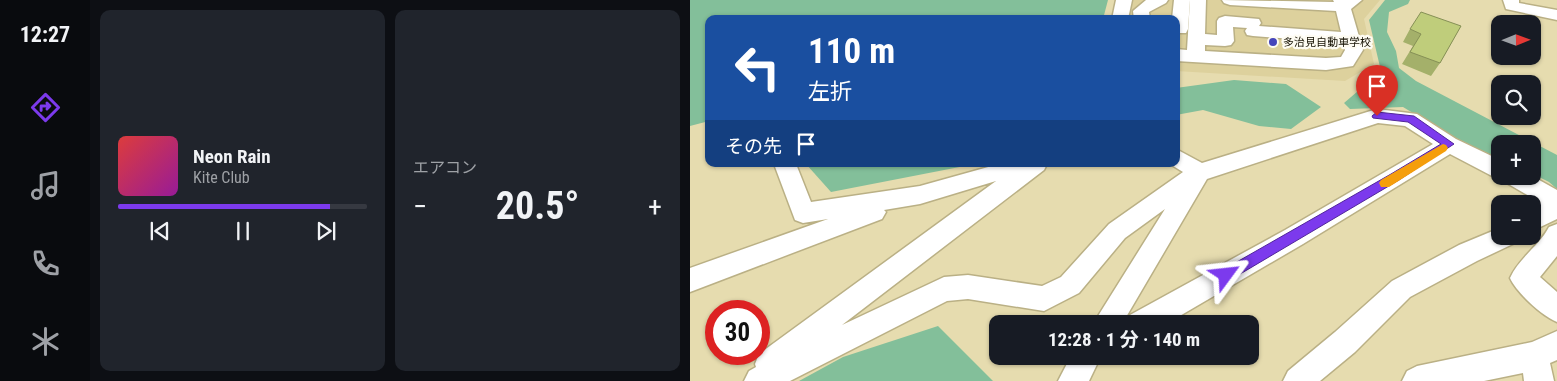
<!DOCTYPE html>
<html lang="ja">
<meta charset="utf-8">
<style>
body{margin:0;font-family:"Roboto Condensed","Noto Sans JP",sans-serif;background:#20242c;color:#f1f3f6;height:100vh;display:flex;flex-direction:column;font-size:19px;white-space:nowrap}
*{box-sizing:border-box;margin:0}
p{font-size:16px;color:#9ea1a6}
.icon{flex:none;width:28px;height:28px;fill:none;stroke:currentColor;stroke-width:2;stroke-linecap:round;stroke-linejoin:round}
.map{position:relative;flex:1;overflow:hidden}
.panel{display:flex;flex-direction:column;gap:10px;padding:10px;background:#0d0f14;width:600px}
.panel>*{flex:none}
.hud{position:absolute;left:15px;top:15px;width:475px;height:152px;border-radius:10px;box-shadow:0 1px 4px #0004;background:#1a4fa0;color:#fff;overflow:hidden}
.needle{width:32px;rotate:89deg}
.fabs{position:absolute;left:801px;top:15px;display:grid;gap:10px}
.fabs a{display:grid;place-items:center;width:50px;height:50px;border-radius:10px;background:#171b24;box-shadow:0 1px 4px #0004;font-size:25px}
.speed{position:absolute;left:15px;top:300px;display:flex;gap:10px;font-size:25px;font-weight:700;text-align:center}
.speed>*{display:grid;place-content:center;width:65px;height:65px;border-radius:50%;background:#171b24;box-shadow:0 1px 4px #0004;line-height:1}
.speed .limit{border:8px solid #d22;background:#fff;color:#111}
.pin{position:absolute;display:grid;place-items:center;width:42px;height:42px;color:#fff;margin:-51px -21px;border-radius:50% 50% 50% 0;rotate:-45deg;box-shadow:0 0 5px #0007}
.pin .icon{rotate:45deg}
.me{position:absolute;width:55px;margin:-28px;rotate:60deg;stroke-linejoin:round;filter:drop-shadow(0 0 4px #0008)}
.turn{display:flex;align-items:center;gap:18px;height:105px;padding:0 20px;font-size:22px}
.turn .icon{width:65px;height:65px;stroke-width:2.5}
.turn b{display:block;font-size:35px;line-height:42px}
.then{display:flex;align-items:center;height:48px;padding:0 20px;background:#0003;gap:10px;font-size:19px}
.big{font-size:38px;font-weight:700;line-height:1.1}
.panel .card{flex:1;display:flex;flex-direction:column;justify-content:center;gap:8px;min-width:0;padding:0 18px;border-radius:10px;background:#20242c}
.song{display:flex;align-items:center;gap:15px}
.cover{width:60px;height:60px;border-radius:8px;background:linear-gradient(135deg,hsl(0 70% 55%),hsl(300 70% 35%))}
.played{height:5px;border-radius:2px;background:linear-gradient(90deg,#7c3aed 85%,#363941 85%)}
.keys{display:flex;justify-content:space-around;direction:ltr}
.heat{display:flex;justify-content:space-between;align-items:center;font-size:28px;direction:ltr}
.panel .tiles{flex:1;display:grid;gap:10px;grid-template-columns:repeat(2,1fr)}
.trip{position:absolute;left:299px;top:315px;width:270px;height:50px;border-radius:10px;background:#171b24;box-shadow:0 1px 4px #0004;font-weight:700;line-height:50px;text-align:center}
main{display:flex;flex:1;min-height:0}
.tab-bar{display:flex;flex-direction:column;width:90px;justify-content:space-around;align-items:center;background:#090b0e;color:#9ea1a6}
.tab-bar .icon{width:35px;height:35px}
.tab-bar .current{color:#7c3aed}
.tab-bar b{font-size:22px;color:#f1f3f6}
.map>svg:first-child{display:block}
.built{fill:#ddd19d}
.green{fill:#83bf9a}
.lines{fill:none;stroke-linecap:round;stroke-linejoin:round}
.minor-casing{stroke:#bab085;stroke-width:3}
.minor{fill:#fff;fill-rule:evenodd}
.wall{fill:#a4b06a}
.building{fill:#bfcd7b;stroke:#869056}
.route{fill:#7c3aed;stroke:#51269a}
.slow{fill:#f59e0b}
.poi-dot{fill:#4545bb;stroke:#fefcf3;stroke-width:2}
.labels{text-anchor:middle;stroke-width:4.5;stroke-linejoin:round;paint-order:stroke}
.far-poi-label{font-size:11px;fill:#161203;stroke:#fefcf3;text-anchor:start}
</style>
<main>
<nav class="tab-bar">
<b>12:27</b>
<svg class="icon current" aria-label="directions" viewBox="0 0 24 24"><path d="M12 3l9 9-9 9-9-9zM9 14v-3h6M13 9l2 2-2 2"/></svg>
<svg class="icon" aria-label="music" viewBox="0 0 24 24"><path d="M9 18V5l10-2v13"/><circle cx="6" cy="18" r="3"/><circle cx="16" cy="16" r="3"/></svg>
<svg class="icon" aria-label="phone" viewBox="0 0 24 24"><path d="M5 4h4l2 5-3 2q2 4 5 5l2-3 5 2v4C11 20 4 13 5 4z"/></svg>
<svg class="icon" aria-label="climate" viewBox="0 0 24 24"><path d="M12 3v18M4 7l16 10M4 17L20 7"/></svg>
</nav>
<section class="panel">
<div class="tiles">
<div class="card">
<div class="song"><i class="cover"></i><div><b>Neon Rain</b><p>Kite Club</p></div></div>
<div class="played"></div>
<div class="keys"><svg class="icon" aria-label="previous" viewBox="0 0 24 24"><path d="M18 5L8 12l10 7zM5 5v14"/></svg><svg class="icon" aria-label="pause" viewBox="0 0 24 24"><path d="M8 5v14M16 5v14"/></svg><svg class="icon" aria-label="next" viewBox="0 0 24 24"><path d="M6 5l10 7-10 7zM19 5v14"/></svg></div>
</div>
<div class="card"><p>エアコン</p>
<div class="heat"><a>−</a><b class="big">20.5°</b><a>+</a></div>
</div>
</div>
</section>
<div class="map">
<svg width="867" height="381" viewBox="0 0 867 381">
<rect width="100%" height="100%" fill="#e6dcaf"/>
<!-- built -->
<polygon class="built" points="428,0 690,0 674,19 684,64 655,81 486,71 486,19 423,19"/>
<!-- green -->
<g class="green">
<polygon points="0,0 418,0 413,19 19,19 19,121 0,126"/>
<polygon points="695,0 720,0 718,4 699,12 697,32 706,51 709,68 726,81 867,155 867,189 859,182 843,174 842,144 810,144 810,160 756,133 713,107 660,109 654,103 668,91 684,84 690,67 679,20"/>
<polygon points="544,80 596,84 631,107 601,129 569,126 513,110 486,115 486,88"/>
<polygon points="116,164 285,164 141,192"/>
<polygon points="248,326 303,381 109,381 153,357"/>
</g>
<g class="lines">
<!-- minor casing -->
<g class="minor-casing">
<g id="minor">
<polygon points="426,0 442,0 438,19 422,19"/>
<polygon points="456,0 478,0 476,3 459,12 460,19 444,19 443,11"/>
<polygon points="484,0 500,0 498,29 496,33 486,33 486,19 482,19"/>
<path d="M500,0H516L515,34L527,35V21L529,18L535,16L569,19L571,23L569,26L651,32L646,11L540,5L534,3L532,0L644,2L643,0H672L661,9L673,50L663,66L636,70L486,61V49L497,50ZM543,27L557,28L555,31L557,35L563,36L653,43L655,50L651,57L636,58L515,51V45L535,46L541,45L544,41Z"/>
<polygon points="813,0 829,0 829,3 867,10 867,20 816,9"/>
<polygon points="687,109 727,114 766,139 810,160 810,176 842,176 867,190 867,219 842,231 842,208 851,203 815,182 813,178 802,176 760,154 613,244 476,324 436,324 440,315 595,230 743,144 715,126 688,123 517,179 432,324 403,324 475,209 435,238 389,293 354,311 278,299 257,301 100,381 54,381 59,371 66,367 65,364 69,354 306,181 230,204 194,210 196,212 192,219 0,292 0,268 138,219 113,223 105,220 84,164 106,164 121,202 230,186 309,164 357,164 354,170 152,325 254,277 278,275 352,286 371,277 419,224 493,172 480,164 486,164 486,149 512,163"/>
<path d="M867,224V256L850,277L867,292V322C852,316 827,293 820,278C829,258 849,246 859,227Z"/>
<polygon points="810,228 810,236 828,236 825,243 787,261 720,297 665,352 630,381 593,381 598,371 645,332 702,281 769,245"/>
<polygon points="867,331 867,360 860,363 864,381 834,381 833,373 794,381 712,381 717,371 727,366 842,342"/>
<polygon points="381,356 411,356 399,381 368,381"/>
</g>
</g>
<!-- minor -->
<use href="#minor" class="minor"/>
</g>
<!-- wall -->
<polygon class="wall" points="771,26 750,63 741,76 712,64 723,46 713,42 720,29"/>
<!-- building -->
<polygon class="building" points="731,12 771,26 750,63 720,52 731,34 720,29"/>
<!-- route -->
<polygon class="route" points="687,112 724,116 764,144 709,180 540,280 536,281 531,280 529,275 531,271 701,174 751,144 718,122 683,118 682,116"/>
<!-- slow -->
<polygon class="slow" points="753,144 756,145 758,148 756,151 699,187 691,187 689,183 691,180"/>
<!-- markers -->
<circle class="poi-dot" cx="583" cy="42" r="5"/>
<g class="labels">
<!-- far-poi labels -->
<g class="far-poi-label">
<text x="593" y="46">多治見自動車学校</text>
</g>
</g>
</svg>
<div class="fabs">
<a><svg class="needle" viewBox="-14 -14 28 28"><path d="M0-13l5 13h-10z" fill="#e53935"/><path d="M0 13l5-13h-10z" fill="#9ea1a6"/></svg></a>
<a><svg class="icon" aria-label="search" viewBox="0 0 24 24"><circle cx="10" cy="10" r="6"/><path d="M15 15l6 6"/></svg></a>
<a>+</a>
<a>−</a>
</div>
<div class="speed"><div class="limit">30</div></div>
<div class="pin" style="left:687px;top:116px;background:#d93025"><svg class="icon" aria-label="arrive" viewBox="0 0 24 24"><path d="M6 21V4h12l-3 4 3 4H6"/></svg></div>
<svg class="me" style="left:536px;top:275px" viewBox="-20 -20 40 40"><path d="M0-17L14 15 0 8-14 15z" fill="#7c3aed" stroke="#fff" stroke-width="4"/></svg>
<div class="trip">12:28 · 1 分 · 140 m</div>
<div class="hud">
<div class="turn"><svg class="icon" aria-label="left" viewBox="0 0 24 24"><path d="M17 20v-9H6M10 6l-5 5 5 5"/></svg><div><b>110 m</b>左折</div></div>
<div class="then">その先<svg class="icon" aria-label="arrive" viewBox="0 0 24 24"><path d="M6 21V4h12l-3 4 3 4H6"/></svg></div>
</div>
</div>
</main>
